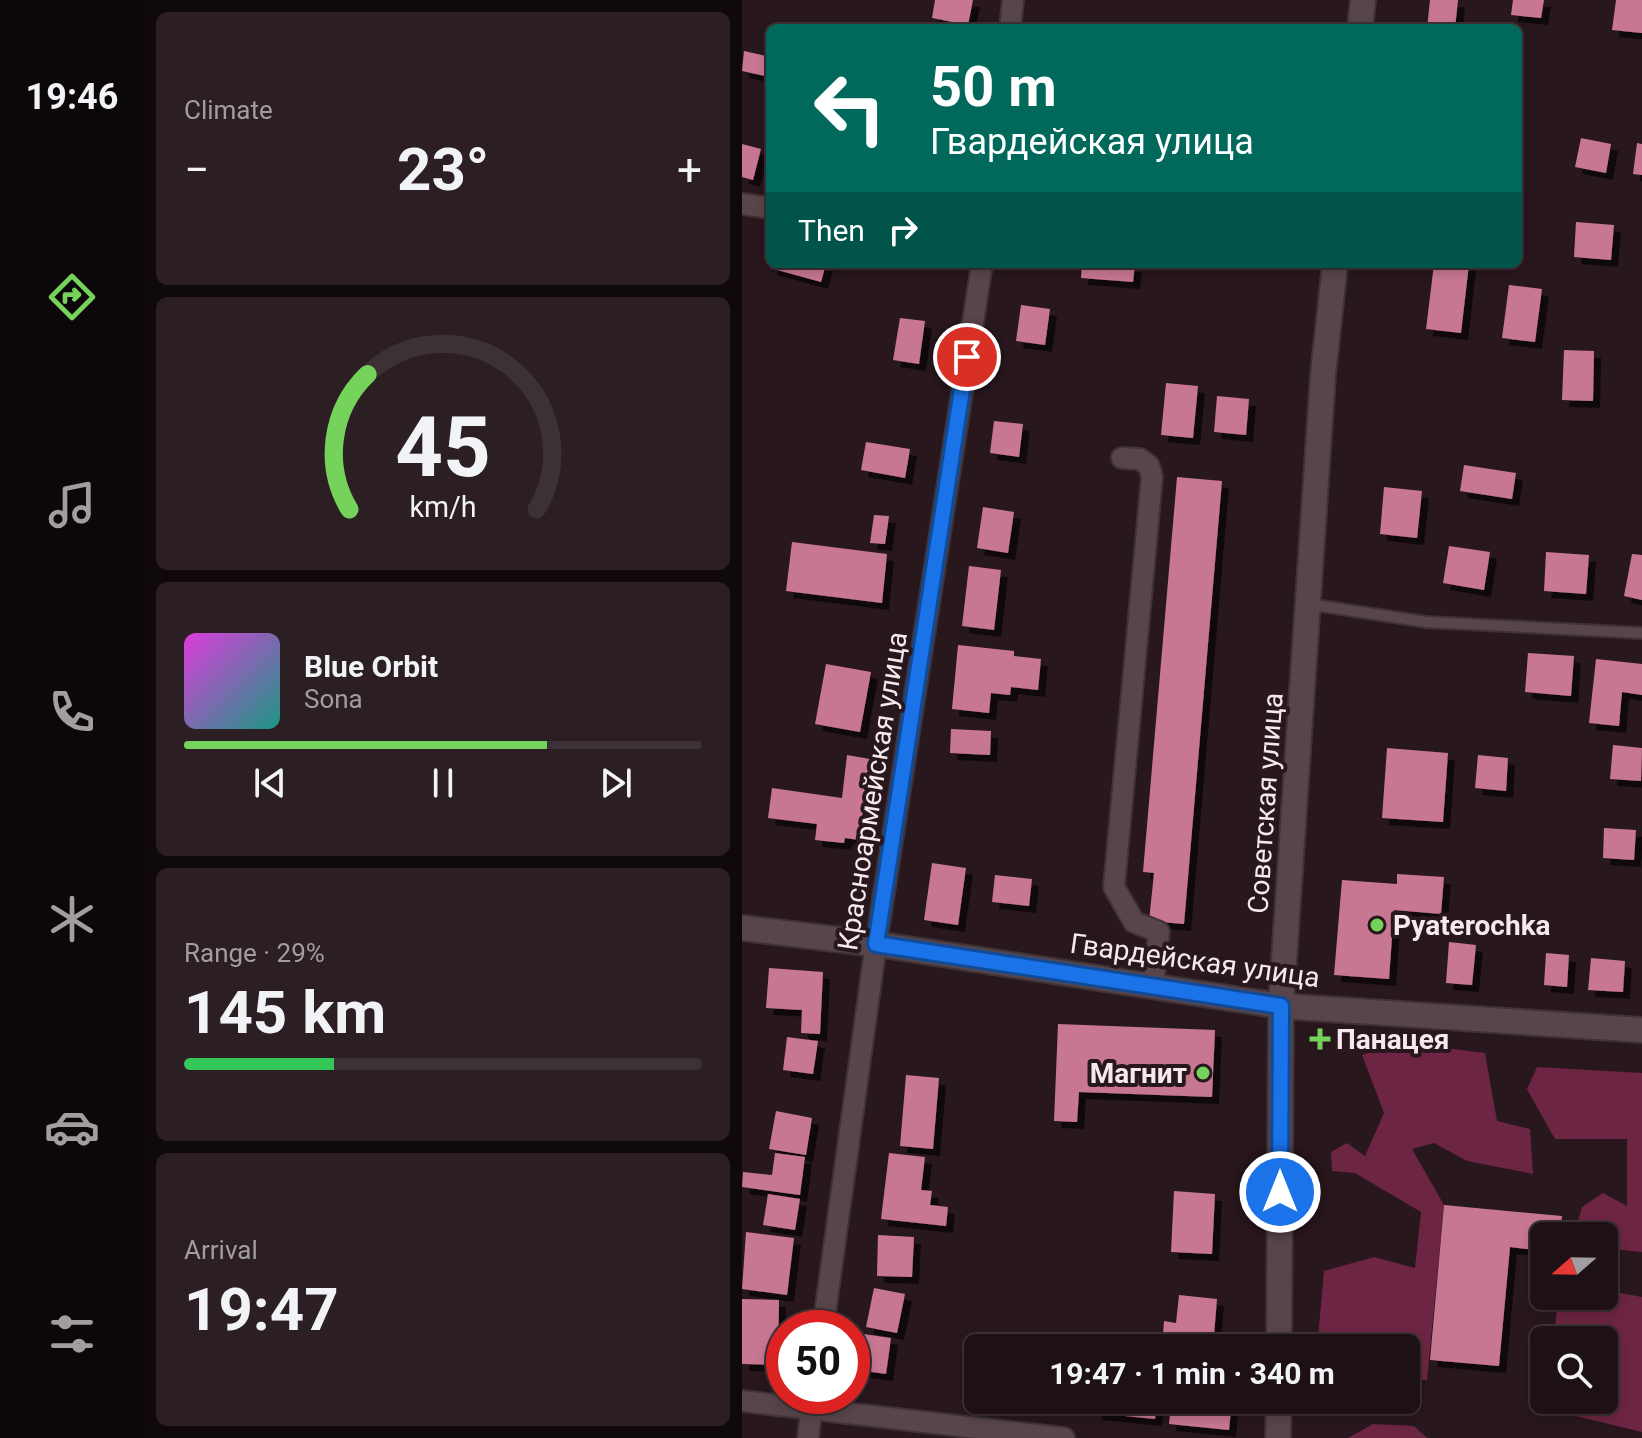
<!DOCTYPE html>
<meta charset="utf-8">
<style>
body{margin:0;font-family:Roboto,sans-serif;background:#2b1f23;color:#f1f3f6;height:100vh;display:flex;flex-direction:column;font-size:30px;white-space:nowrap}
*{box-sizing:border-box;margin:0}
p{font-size:26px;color:#a19da1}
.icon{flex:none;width:44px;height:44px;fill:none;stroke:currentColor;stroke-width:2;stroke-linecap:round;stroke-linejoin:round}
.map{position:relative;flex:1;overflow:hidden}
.panel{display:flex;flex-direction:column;gap:12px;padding:12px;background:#10090c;width:598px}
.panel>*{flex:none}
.hud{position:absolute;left:24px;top:24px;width:756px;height:244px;border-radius:12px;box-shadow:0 4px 12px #0003,0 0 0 2px #3c3135;background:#00695c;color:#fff;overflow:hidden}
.needle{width:52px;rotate:250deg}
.fabs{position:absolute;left:788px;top:1222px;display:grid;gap:16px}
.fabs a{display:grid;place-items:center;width:88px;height:88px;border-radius:12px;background:#1e1116;box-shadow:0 4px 12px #0003,0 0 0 2px #3c3135;font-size:40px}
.speed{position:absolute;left:24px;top:1310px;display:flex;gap:16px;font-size:40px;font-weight:700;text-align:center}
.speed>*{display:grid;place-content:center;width:104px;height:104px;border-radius:50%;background:#1e1116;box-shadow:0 4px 12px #0003,0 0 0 2px #3c3135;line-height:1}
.speed .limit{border:12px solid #d22;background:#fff;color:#111}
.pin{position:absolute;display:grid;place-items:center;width:68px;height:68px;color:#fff;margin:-34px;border:4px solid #fff;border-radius:50%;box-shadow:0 2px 8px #0007}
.me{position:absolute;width:88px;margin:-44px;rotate:0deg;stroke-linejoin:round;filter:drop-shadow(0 0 6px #0008)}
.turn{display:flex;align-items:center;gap:28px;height:168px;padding:0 32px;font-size:36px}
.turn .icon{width:104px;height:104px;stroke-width:2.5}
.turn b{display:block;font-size:56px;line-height:68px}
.then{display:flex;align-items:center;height:76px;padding:0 32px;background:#0003;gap:16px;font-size:30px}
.big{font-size:60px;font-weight:700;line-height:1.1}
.panel .tile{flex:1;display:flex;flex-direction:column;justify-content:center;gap:12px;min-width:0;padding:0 28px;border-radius:12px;background:#2b1f23}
.panel .dial{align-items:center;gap:0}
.dial svg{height:208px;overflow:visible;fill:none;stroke:#3c3135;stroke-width:7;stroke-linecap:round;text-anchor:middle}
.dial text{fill:#f1f3f6;stroke:none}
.song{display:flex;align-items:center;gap:24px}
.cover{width:96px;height:96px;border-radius:12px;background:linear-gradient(135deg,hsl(300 70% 55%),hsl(170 70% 35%))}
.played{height:8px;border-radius:4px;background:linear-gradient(90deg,#75d25b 70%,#3c3135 70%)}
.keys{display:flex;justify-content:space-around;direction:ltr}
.heat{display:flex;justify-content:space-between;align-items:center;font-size:44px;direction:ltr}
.charge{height:12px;border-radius:6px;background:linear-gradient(90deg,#34c759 29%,#3c3135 0)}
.trip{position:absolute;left:222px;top:1334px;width:456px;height:80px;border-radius:12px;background:#1e1116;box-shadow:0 4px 12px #0003,0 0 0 2px #3c3135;font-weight:700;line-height:80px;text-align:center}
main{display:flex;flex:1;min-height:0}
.tab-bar{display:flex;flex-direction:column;width:144px;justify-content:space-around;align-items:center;background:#0c0709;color:#a19da1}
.tab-bar .icon{width:56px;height:56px}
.tab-bar .active{color:#75d25b}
.tab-bar b{font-size:36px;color:#f1f3f6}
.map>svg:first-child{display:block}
.forest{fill:#6c2542}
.building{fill:#c87793;filter:url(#shadow)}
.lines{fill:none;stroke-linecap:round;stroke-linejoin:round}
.lane-casing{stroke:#3e3235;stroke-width:14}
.street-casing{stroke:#3e3235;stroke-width:24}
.secondary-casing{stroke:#3e3235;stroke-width:28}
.lane{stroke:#58454b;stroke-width:10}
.street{stroke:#58454b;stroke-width:20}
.secondary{stroke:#58454b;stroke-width:24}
.route-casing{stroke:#114b97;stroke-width:20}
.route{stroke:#1a73e8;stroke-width:14}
.poi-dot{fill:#75d25b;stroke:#28171d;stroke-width:3}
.labels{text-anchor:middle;stroke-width:8;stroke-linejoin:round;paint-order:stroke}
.street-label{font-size:28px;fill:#f6e9ed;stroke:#28171d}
.poi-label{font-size:28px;font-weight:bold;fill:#f6e9ed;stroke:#28171d;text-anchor:start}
</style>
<main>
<nav class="tab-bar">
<b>19:46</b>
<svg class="icon active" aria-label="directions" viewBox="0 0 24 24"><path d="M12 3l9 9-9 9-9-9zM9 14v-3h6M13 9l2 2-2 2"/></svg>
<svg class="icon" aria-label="music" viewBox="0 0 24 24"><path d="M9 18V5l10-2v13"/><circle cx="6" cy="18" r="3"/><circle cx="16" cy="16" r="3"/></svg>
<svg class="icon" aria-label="phone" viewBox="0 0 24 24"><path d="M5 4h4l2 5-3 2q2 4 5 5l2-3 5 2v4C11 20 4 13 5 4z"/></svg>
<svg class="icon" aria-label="climate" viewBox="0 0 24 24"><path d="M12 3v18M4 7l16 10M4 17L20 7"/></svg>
<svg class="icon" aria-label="car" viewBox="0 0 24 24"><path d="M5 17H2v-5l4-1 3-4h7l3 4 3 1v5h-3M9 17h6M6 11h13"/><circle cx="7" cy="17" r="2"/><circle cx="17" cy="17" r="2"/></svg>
<svg class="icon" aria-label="filters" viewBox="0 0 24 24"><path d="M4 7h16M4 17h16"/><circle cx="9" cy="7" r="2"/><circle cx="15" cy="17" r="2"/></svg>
</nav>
<section class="panel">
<div class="tile"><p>Climate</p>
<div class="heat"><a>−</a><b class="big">23°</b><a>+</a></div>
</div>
<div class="tile dial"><svg viewBox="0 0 100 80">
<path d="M14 69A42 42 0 1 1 86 69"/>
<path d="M14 69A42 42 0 0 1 21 17" stroke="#75d25b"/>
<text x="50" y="56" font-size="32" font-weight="700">45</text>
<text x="50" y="72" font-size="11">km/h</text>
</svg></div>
<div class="tile">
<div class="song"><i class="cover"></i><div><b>Blue Orbit</b><p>Sona</p></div></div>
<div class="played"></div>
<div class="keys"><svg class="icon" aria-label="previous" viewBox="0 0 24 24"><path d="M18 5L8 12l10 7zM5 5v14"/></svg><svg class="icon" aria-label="pause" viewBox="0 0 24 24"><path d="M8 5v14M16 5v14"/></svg><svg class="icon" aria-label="next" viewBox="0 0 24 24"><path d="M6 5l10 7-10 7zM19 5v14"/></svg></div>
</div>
<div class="tile"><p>Range · 29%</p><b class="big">145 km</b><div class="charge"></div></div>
<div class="tile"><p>Arrival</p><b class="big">19:47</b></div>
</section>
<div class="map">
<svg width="900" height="1438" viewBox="0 0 900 1438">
<defs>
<filter id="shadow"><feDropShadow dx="7" dy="7" stdDeviation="0" flood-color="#0009"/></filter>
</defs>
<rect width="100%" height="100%" fill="#28171d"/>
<!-- forest -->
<g class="forest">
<polygon points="658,1042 743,1053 755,1121 788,1129 791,1174 725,1161 692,1143 670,1149 702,1205 685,1380 664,1378 664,1348 575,1348 582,1271 632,1257 673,1268 679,1212 613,1173 590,1171 589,1152 605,1143 623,1156 642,1113 620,1055"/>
<polygon points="795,1067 900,1073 900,1252 862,1248 862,1236 832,1236 840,1207 861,1193 885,1206 885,1139 813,1139 785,1089"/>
<polygon points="862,1290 900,1297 900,1432 805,1409 806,1400 862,1400 862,1340 812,1340 816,1296 862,1296"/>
<polygon points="631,1424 672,1426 685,1438 606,1438"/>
</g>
<!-- building -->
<g class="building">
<polygon points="193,0 231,0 226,25 190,18"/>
<polygon points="688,0 716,0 713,28 685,28"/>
<polygon points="771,0 802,0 799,18 769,15"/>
<polygon points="874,0 900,0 900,33 870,30"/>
<polygon points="2,51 28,57 28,77 0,71"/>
<polygon points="839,138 869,144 864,173 833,167"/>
<polygon points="895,143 900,144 900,175 891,174"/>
<polygon points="0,144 19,149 11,180 0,177"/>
<polygon points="834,222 872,225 869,260 832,257"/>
<polygon points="29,264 84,264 79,282 28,268"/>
<polygon points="340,264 393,265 391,282 339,278"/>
<polygon points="692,264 727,264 719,333 684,329"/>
<polygon points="767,285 800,289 793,342 760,338"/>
<polygon points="279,305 308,309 303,345 274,341"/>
<polygon points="158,318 183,321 177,364 151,360"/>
<polygon points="822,350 852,351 851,401 820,400"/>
<polygon points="424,383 456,386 451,438 419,435"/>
<polygon points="475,396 507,399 504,435 472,432"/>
<polygon points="252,421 281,424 277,457 248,453"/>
<polygon points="124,442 168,449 163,478 119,470"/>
<polygon points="722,465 774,473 770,499 718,491"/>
<polygon points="435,477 480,481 442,924 407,921 412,873 401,872"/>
<polygon points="642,487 680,491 675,538 638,534"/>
<polygon points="241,507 272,512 266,553 235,548"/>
<polygon points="132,515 147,516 143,544 128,543"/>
<polygon points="50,542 145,554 140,603 44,591"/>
<polygon points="707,546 748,552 742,590 701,583"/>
<polygon points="804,552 847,555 844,594 802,591"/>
<polygon points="890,554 900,555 900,600 882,596"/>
<polygon points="227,566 259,570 252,630 220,626"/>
<polygon points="216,645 272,651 272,656 299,659 296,690 269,687 268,695 249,693 247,713 210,709"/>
<polygon points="786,653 832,656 829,696 783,692"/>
<polygon points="854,659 900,664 900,695 880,692 877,726 847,723"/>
<polygon points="84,664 129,672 118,732 73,724"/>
<polygon points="209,729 249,731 248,755 208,753"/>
<polygon points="871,745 900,748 899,781 868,779"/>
<polygon points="645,748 706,753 701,822 640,818"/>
<polygon points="105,755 128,759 117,840 103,838 102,843 73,840 75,824 26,818 30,788 100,798"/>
<polygon points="736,755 766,758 764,791 733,788"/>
<polygon points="862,828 894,830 892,860 861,858"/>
<polygon points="190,863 224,868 216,925 182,920"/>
<polygon points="655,874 702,877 699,914 652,910 647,979 592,975 600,880 655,884"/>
<polygon points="253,875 290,879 287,906 250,902"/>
<polygon points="707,942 734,945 730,985 704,983"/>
<polygon points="804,953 827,955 825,987 802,985"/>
<polygon points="849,958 883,961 881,992 846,990"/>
<polygon points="27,968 81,972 78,1034 59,1033 60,1010 24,1008"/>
<polygon points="316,1024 473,1030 470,1097 337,1092 335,1122 312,1121"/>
<polygon points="45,1037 76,1041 71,1074 41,1070"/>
<polygon points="164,1075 197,1078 191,1149 158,1146"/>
<polygon points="34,1111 70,1118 64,1155 27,1149"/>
<polygon points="33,1153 63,1157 58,1195 0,1187 1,1172 30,1175"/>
<polygon points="147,1153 183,1157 179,1190 190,1191 188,1205 206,1207 204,1226 139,1219"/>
<polygon points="432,1191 473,1194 470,1254 429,1252"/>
<polygon points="26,1194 58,1199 53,1230 21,1225"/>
<polygon points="702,1205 820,1216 818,1236 802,1236 802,1251 768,1247 757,1366 688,1360"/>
<polygon points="4,1232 52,1238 45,1295 0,1289"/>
<polygon points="136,1235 172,1237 170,1277 135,1276"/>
<polygon points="132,1288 163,1294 155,1333 124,1327"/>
<polygon points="437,1295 475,1299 472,1335 487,1337 486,1348 420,1348 422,1321 434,1323"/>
<polygon points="0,1299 37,1300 36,1365 0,1364"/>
<polygon points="122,1334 149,1338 144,1374 116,1370"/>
<polygon points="354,1400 415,1400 413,1419 353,1413"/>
<polygon points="419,1400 490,1400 487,1430 427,1424 429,1403"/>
</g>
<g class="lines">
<!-- lane casing -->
<g class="lane-casing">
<polyline id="lane" points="566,604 684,622 900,633"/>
</g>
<!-- street casing -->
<g class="street-casing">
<g id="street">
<polyline points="268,28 271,0"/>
<polyline points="0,204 28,208"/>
<polyline points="380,458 398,459 407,466 410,477 372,887 392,922 417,932 411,986"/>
<polyline points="81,1328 134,944 240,264"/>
<polyline points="0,1401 322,1438"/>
<polyline points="66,1438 71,1396"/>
</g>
</g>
<!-- secondary casing -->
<g class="secondary-casing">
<g id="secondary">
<polyline points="618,28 621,0"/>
<polyline points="0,928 134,944 539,1006 900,1030"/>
<polyline points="537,1348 539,1006 581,375 593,264"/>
<polyline points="536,1438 537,1400"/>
</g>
</g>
<!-- lane -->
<use href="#lane" class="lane"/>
<!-- street -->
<use href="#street" class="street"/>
<!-- secondary -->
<use href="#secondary" class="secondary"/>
</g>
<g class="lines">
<!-- route casing -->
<g class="route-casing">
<polyline id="route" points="225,357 134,944 539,1006 538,1192"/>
</g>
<!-- route -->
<use href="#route" class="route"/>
</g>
<!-- markers -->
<g class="poi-dot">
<circle cx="635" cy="925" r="8"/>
<path d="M574 1027h8v8h8v8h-8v8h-8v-8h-8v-8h8z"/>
<circle cx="461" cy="1073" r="8"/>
</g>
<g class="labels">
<!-- street labels -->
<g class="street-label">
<text transform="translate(130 791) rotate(-81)" y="10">Красноармейская улица</text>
<text transform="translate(523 803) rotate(-86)" y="10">Советская улица</text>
<text transform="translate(453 960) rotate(8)" y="10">Гвардейская улица</text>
</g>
<!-- poi labels -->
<g class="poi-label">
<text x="651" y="935">Pyaterochka</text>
<text x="594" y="1049">Панацея</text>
<text x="445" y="1083" text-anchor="end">Магнит</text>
</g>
</g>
</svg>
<div class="fabs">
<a><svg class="needle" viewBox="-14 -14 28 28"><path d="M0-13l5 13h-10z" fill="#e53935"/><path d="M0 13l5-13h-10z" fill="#a19da1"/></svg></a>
<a><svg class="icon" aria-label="search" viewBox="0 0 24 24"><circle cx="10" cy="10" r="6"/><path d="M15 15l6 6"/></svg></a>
</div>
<div class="speed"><div class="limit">50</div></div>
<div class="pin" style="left:225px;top:357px;background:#d93025"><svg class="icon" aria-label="arrive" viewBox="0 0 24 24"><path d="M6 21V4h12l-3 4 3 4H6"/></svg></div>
<svg class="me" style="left:538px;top:1192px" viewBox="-20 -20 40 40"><circle r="17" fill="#1a73e8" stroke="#fff" stroke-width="3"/><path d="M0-11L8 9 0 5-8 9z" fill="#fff"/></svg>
<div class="trip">19:47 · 1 min · 340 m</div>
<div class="hud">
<div class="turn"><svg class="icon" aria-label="left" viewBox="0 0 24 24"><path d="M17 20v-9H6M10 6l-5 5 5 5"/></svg><div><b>50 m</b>Гвардейская улица</div></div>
<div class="then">Then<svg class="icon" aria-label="right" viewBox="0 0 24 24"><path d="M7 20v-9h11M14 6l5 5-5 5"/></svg></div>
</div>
</div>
</main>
